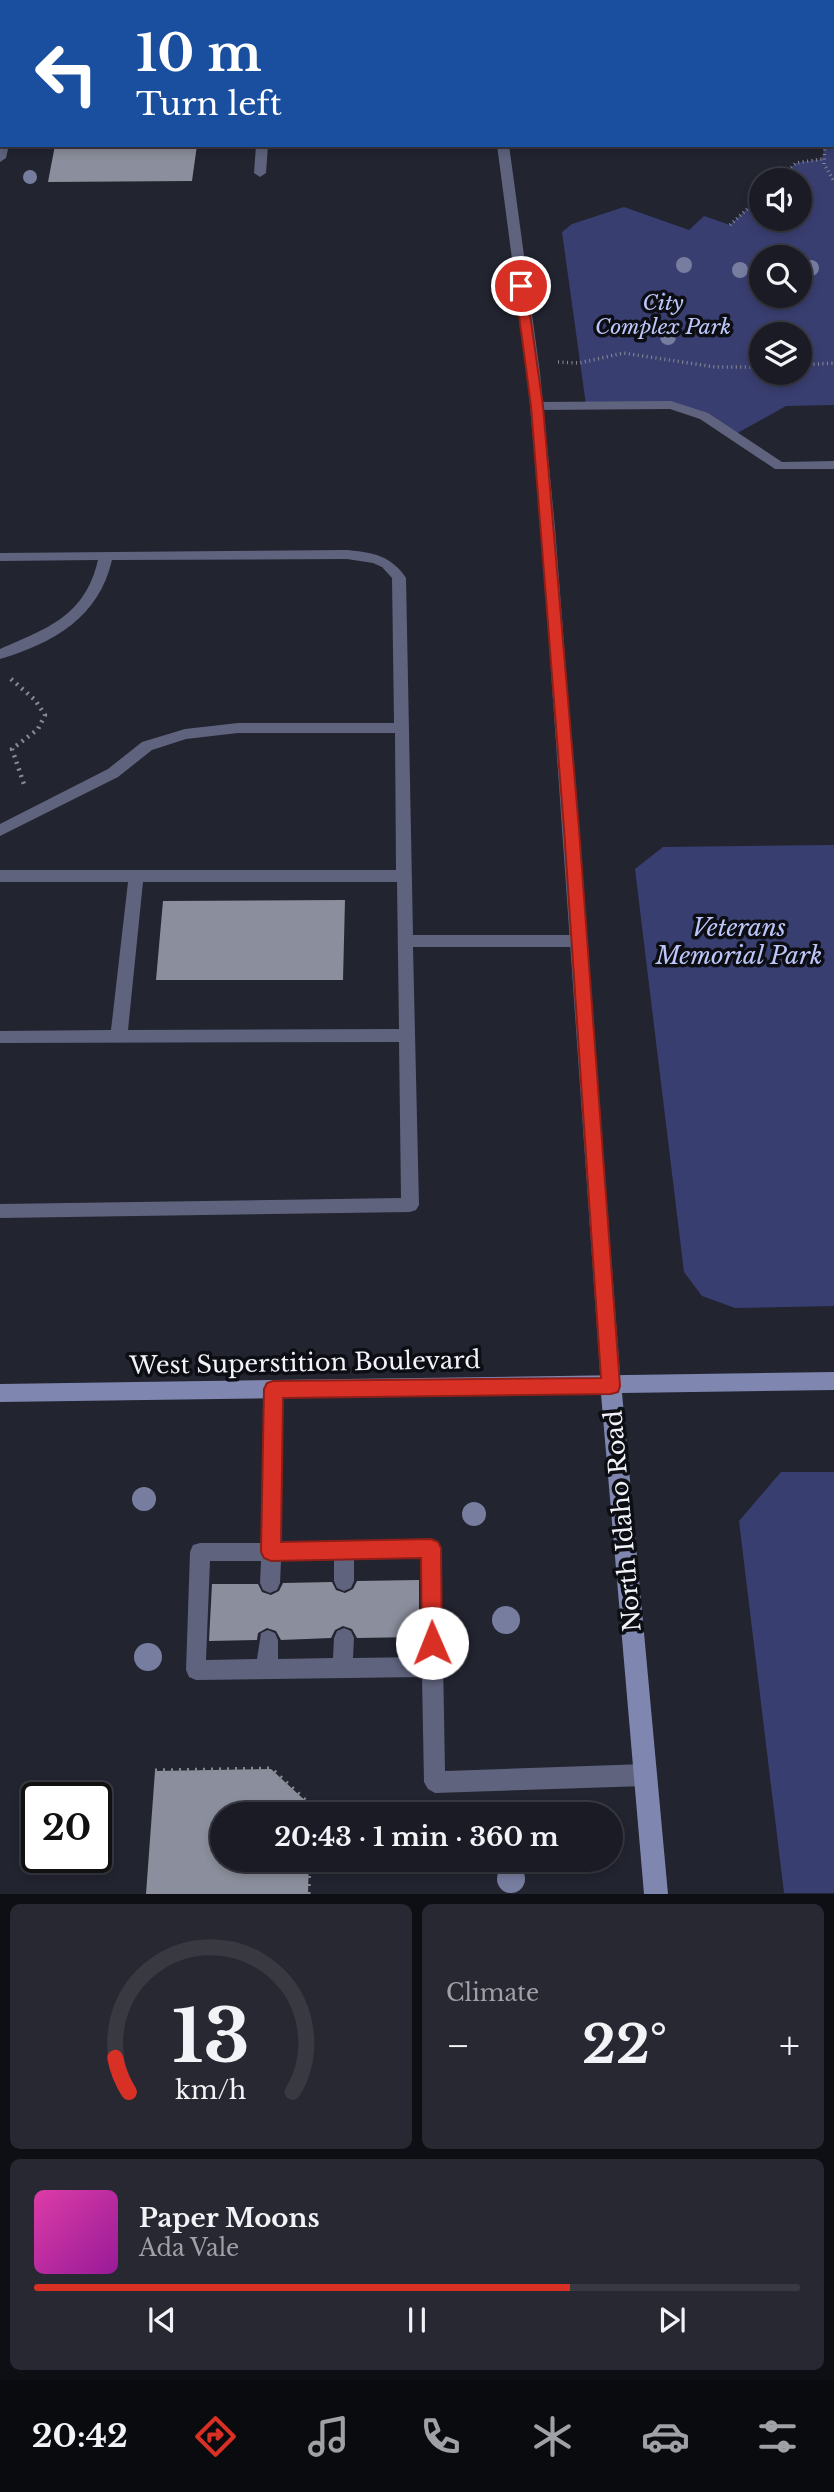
<!DOCTYPE html>
<meta charset="utf-8">
<style>
body{margin:0;font-family:"Libre Baskerville",serif;background:#272831;color:#f1f3f6;height:100vh;display:flex;flex-direction:column;font-size:26px;white-space:nowrap}
*{box-sizing:border-box;margin:0}
p{font-size:23px;color:#9fa1a6}
.icon{flex:none;width:38px;height:38px;fill:none;stroke:currentColor;stroke-width:2;stroke-linecap:round;stroke-linejoin:round}
.map{position:relative;height:1894px;overflow:hidden}
.details{display:flex;flex-direction:column;gap:10px;padding:10px;background:#0e0f14;flex:1}
.details>*{flex:none}
.top-card{position:absolute;left:0px;top:0px;width:835px;height:147px;box-shadow:0 4px 10px #0003,0 0 0 2px #383941;background:#1a4fa0;color:#fff;overflow:hidden}
.tools{position:absolute;left:749px;top:168px;display:grid;gap:14px}
.tools a{display:grid;place-items:center;width:63px;height:63px;border-radius:50%;background:#1a1b24;box-shadow:0 4px 10px #0003,0 0 0 2px #383941;font-size:35px}
.speed{position:absolute;left:21px;top:1782px;display:flex;gap:14px;font-size:35px;font-weight:700;text-align:center}
.speed>*{display:grid;place-content:center;width:91px;height:91px;border-radius:50%;background:#1a1b24;box-shadow:0 4px 10px #0003,0 0 0 2px #383941;line-height:1}
.speed .limit{border:4px solid #111;border-radius:10px;background:#fff;color:#111}
.pin{position:absolute;display:grid;place-items:center;width:60px;height:60px;color:#fff;margin:-30px;border:4px solid #fff;border-radius:50%;box-shadow:0 2px 7px #0007}
.me{position:absolute;width:77px;margin:-38px;rotate:359deg;stroke-linejoin:round;filter:drop-shadow(0 0 5px #0008)}
.turn{display:flex;align-items:center;gap:24px;height:147px;padding:0 21px;font-size:32px}
.turn .icon{width:91px;height:91px;stroke-width:2.5}
.turn b{display:block;font-size:49px;line-height:60px}
.big{font-size:52px;font-weight:700;line-height:1.1}
.details .tile{flex:1;display:flex;flex-direction:column;justify-content:center;gap:10px;min-width:0;padding:0 24px;border-radius:10px;background:#272831}
.details .dial{align-items:center;gap:0}
.dial svg{height:182px;overflow:visible;fill:none;stroke:#383941;stroke-width:7;stroke-linecap:round;text-anchor:middle}
.dial text{fill:#f1f3f6;stroke:none}
.song{display:flex;align-items:center;gap:21px}
.cover{width:84px;height:84px;border-radius:10px;background:linear-gradient(135deg,hsl(320 70% 55%),hsl(300 70% 35%))}
.played{height:7px;border-radius:4px;background:linear-gradient(90deg,#d93025 70%,#383941 70%)}
.keys{display:flex;justify-content:space-around;direction:ltr}
.heat{display:flex;justify-content:space-between;align-items:center;font-size:38px;direction:ltr}
.details .tiles{flex:1;display:grid;gap:10px;grid-template-columns:1fr 1fr}
.tile:last-child{grid-column:span 2}
.trip{position:absolute;left:210px;top:1802px;width:413px;height:70px;border-radius:35px;background:#1a1b24;box-shadow:0 4px 10px #0003,0 0 0 2px #383941;font-weight:700;line-height:70px;text-align:center}
.tab-bar{display:flex;height:112px;justify-content:space-around;align-items:center;background:#0a0b0e;color:#9fa1a6}
.tab-bar .icon{width:49px;height:49px}
.tab-bar .on{color:#d93025}
.tab-bar b{font-size:32px;color:#f1f3f6}
.map>svg:first-child{display:block}
.green{fill:#393e70;fill-rule:evenodd}
.building{fill:#8b8e9c}
.lines{fill:none;stroke-linecap:round;stroke-linejoin:round}
.path-far2{stroke:#888a94;stroke-width:3.5;stroke-dasharray:1 3.5;stroke-linecap:butt}
.path-far1{stroke:#888a94;stroke-width:4.5;stroke-dasharray:2 5;stroke-linecap:butt}
.path{stroke:#888a94;stroke-width:5;stroke-dasharray:2 6;stroke-linecap:butt}
.service{fill:#5f637d;fill-rule:evenodd}
.minor{fill:#5f637d;fill-rule:evenodd}
.tertiary{fill:#5f637d;fill-rule:evenodd}
.secondary{fill:#7f86af;fill-rule:evenodd}
.tree{fill:#777d9f}
.route{fill:#d93025;stroke:#8d1f18;stroke-width:2}
.labels{text-anchor:middle;stroke-width:7;stroke-linejoin:round;paint-order:stroke}
.far-park-label{font-size:21px;font-style:italic;fill:#bdc6fa;stroke:#0d0e13}
.park-label{font-size:24px;font-style:italic;fill:#bdc6fa;stroke:#0d0e13}
.street-label{font-size:24px;fill:#f1f3fb;stroke:#0d0e13}
</style>
<div class="map">
<svg width="834" height="1894" viewBox="0 0 834 1894">
<rect width="100%" height="100%" fill="#222430"/>
<!-- green -->
<g class="green">
<path d="M834,133V405L786,406L734,435L704,416L671,405H586L562,232L572,224L624,207L689,230L704,216L730,225L761,196V219H800V180H778L796,163L822,159L825,145H833ZM761,257H800V296H761ZM761,334H800V373H761Z"/>
<polygon points="834,845 834,1306 735,1308 702,1296 684,1272 635,869 663,847"/>
<polygon points="781,1472 834,1472 834,1893 784,1893 739,1521"/>
</g>
<!-- building -->
<g class="building">
<polygon points="55,145 197,145 192,181 48,182"/>
<polygon points="345,900 343,980 156,980 163,901"/>
<polygon points="419,1580 419,1637 357,1638 352,1629 343,1626 335,1630 331,1638 281,1640 276,1631 267,1628 258,1633 257,1640 209,1641 212,1584 258,1584 262,1592 271,1595 279,1591 283,1583 332,1582 336,1590 345,1593 353,1589 357,1581"/>
<polygon points="271,1769 311,1806 311,1815 222,1815 222,1860 309,1860 308,1894 146,1894 155,1771"/>
</g>
<g class="lines">
<!-- path-far2 -->
<g class="path-far2">
<polyline points="825,145 824,164 834,181"/>
<polyline points="778,180 796,163 822,159"/>
<polyline points="730,225 761,196"/>
<polyline points="558,362 579,363 623,353 715,367 761,367"/>
<polyline points="800,365 834,363"/>
</g>
<!-- path-far1 -->
<polyline class="path-far1" points="11,679 35,700 45,715 38,729 12,749 25,787"/>
<!-- path -->
<g class="path">
<polyline points="155,1771 271,1769 311,1806 311,1815"/>
<polyline points="308,1894 309,1860"/>
</g>
<!-- service -->
<g class="service">
<polygon points="671,401 708,413 782,462 834,461 834,469 775,469 700,419 670,409 537,410 531,406 537,402"/>
<path d="M347,550C372,552 392,556 406,578L413,935H579L585,937L587,941L585,945L579,947H413L419,1205L416,1210L410,1212L0,1218V1204L401,1198L399,1042L0,1043V1031L111,1030L128,882H0V870H396L395,733H238L186,739L152,750L118,777L0,836V824L108,769L142,742L185,729L238,723H394L392,578L382,567L373,563L347,559L112,560C99,617 54,643 0,659V649C48,628 85,616 98,560L0,561V553ZM143,882H397L399,1029L128,1030Z"/>
<path d="M273,1381L280,1383L282,1389L281,1542L431,1539L438,1541L441,1548L445,1771L645,1764L652,1768L656,1775L652,1782L645,1786L435,1793L428,1789L424,1782L422,1677L196,1680L189,1677L186,1670L190,1552L193,1545L200,1543H261L264,1389L266,1383ZM421,1558L422,1657L353,1658L354,1638L351,1631L344,1628L337,1631L334,1638L333,1658L278,1659V1640L275,1633L268,1630L261,1633L257,1659L206,1660L210,1561H261L260,1583L263,1590L270,1593L277,1590L280,1583L281,1561L334,1560V1581L337,1588L344,1591L351,1588L354,1581V1559Z"/>
</g>
<!-- minor -->
<g class="minor">
<rect x="0" y="93" width="2" height="6"/>
<polygon points="0,142 2,145 9,145 6,158 0,162"/>
<polygon points="256,145 268,145 266,173 260,177 254,173"/>
</g>
<!-- tertiary -->
<g class="tertiary">
<rect x="484" y="0" width="10" height="2"/>
<polygon points="497,145 509,145 540,373 555,528 621,1386 618,1393 611,1395 604,1393 601,1386 541,528 527,373"/>
</g>
<!-- secondary -->
<polygon class="secondary" points="834,1372 834,1390 622,1393 668,1894 644,1894 601,1394 0,1402 0,1384"/>
</g>
<!-- trees -->
<g class="tree">
<circle cx="30" cy="177" r="7"/>
<circle cx="684" cy="265" r="8"/>
<circle cx="811" cy="268" r="8"/>
<circle cx="740" cy="270" r="8"/>
<circle cx="658" cy="303" r="8"/>
<circle cx="668" cy="337" r="8"/>
<circle cx="144" cy="1499" r="12"/>
<circle cx="474" cy="1514" r="12"/>
<circle cx="506" cy="1620" r="14"/>
<circle cx="148" cy="1657" r="14"/>
<circle cx="511" cy="1879" r="14"/>
</g>
<!-- route -->
<polygon class="route" points="521,283 526,286 543,406 579,829 620,1386 618,1392 611,1394 283,1398 281,1542 431,1539 438,1542 441,1548 442,1643 439,1650 432,1653 425,1650 422,1643 421,1558 271,1561 264,1558 261,1552 264,1389 267,1383 273,1381 601,1378 564,829 531,406 515,286"/>
<g class="labels">
<!-- far-park labels -->
<g class="far-park-label">
<text x="663" y="310">City<tspan x="663" dy="24">Complex Park</tspan></text>
</g>
<!-- park labels -->
<g class="park-label">
<text x="739" y="936">Veterans<tspan x="739" dy="28">Memorial Park</tspan></text>
</g>
<!-- street labels -->
<g class="street-label">
<text transform="translate(305 1363) rotate(-1)" y="8">West Superstition Boulevard</text>
<text transform="translate(623 1521) rotate(-95)" y="8">North Idaho Road</text>
</g>
</g>
</svg>
<div class="tools">
<a><svg class="icon" aria-label="sound" viewBox="0 0 24 24"><path d="M4 9h4l5-4v14l-5-4H4zM17 9q2 3 0 6"/></svg></a>
<a><svg class="icon" aria-label="search" viewBox="0 0 24 24"><circle cx="10" cy="10" r="6"/><path d="M15 15l6 6"/></svg></a>
<a><svg class="icon" aria-label="layers" viewBox="0 0 24 24"><path d="M12 4l9 5-9 5-9-5zM3 14l9 5 9-5"/></svg></a>
</div>
<div class="speed"><div class="limit">20</div></div>
<div class="pin" style="left:521px;top:286px;background:#d93025"><svg class="icon" aria-label="arrive" viewBox="0 0 24 24"><path d="M6 21V4h12l-3 4 3 4H6"/></svg></div>
<svg class="me" style="left:432px;top:1643px" viewBox="-20 -20 40 40"><circle r="19" fill="#fff"/><path d="M0-13L10 11 0 6-10 11z" fill="#d93025"/></svg>
<div class="trip">20:43 · 1 min · 360 m</div>
<div class="top-card">
<div class="turn"><svg class="icon" aria-label="left" viewBox="0 0 24 24"><path d="M17 20v-9H6M10 6l-5 5 5 5"/></svg><div><b>10 m</b>Turn left</div></div>
</div>
</div>
<section class="details">
<div class="tiles">
<div class="tile dial"><svg viewBox="0 0 100 80">
<path d="M14 69A42 42 0 1 1 86 69"/>
<path d="M14 69A42 42 0 0 1 8 54" stroke="#d93025"/>
<text x="50" y="56" font-size="32" font-weight="700">13</text>
<text x="50" y="72" font-size="11">km/h</text>
</svg></div>
<div class="tile"><p>Climate</p>
<div class="heat"><a>−</a><b class="big">22°</b><a>+</a></div>
</div>
<div class="tile">
<div class="song"><i class="cover"></i><div><b>Paper Moons</b><p>Ada Vale</p></div></div>
<div class="played"></div>
<div class="keys"><svg class="icon" aria-label="previous" viewBox="0 0 24 24"><path d="M18 5L8 12l10 7zM5 5v14"/></svg><svg class="icon" aria-label="pause" viewBox="0 0 24 24"><path d="M8 5v14M16 5v14"/></svg><svg class="icon" aria-label="next" viewBox="0 0 24 24"><path d="M6 5l10 7-10 7zM19 5v14"/></svg></div>
</div>
</div>
</section>
<nav class="tab-bar">
<b>20:42</b>
<svg class="icon on" aria-label="directions" viewBox="0 0 24 24"><path d="M12 3l9 9-9 9-9-9zM9 14v-3h6M13 9l2 2-2 2"/></svg>
<svg class="icon" aria-label="music" viewBox="0 0 24 24"><path d="M9 18V5l10-2v13"/><circle cx="6" cy="18" r="3"/><circle cx="16" cy="16" r="3"/></svg>
<svg class="icon" aria-label="phone" viewBox="0 0 24 24"><path d="M5 4h4l2 5-3 2q2 4 5 5l2-3 5 2v4C11 20 4 13 5 4z"/></svg>
<svg class="icon" aria-label="climate" viewBox="0 0 24 24"><path d="M12 3v18M4 7l16 10M4 17L20 7"/></svg>
<svg class="icon" aria-label="car" viewBox="0 0 24 24"><path d="M5 17H2v-5l4-1 3-4h7l3 4 3 1v5h-3M9 17h6M6 11h13"/><circle cx="7" cy="17" r="2"/><circle cx="17" cy="17" r="2"/></svg>
<svg class="icon" aria-label="filters" viewBox="0 0 24 24"><path d="M4 7h16M4 17h16"/><circle cx="9" cy="7" r="2"/><circle cx="15" cy="17" r="2"/></svg>
</nav>
